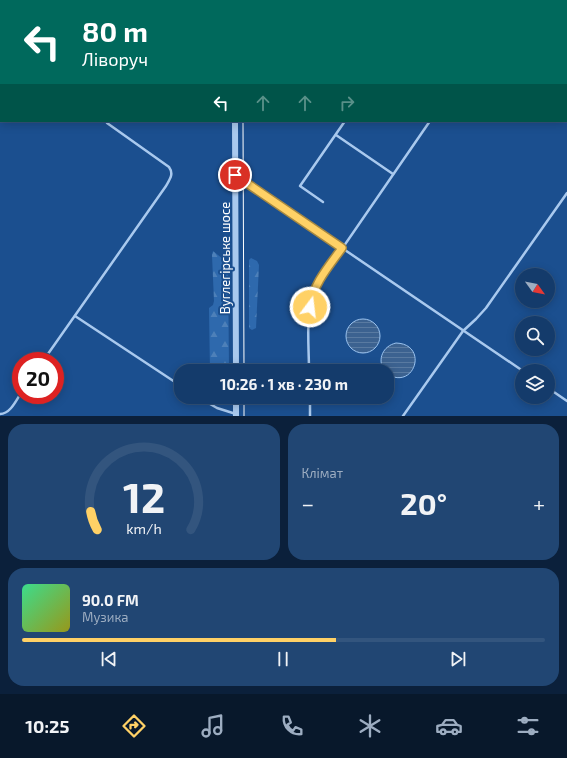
<!DOCTYPE html>
<html lang="uk">
<meta charset="utf-8">
<style>
body{margin:0;font-family:"Exo 2",sans-serif;background:#214673;color:#f1f3f6;height:100vh;display:flex;flex-direction:column;font-size:15px;white-space:nowrap}
*{box-sizing:border-box;margin:0}
p{font-size:13px;color:#9dadc1}
.icon{flex:none;width:22px;height:22px;fill:none;stroke:currentColor;stroke-width:2;stroke-linecap:round;stroke-linejoin:round}
.map{position:relative;height:416px;overflow:hidden}
.details{display:flex;flex-direction:column;gap:8px;padding:8px;background:#0b203b;flex:1}
.details>*{flex:none}
.top-card{position:absolute;left:0px;top:0px;width:567px;height:122px;box-shadow:0 2px 10px #0003,0 0 0 1px #33557e;background:#00695c;color:#fff;overflow:hidden}
.needle{width:26px;rotate:123deg}
.controls{position:absolute;left:515px;top:268px;display:grid;gap:8px}
.controls a{display:grid;place-items:center;width:40px;height:40px;border-radius:50%;background:#143b6b;box-shadow:0 2px 10px #0003,0 0 0 1px #33557e;font-size:20px}
.speed{position:absolute;left:12px;top:352px;display:flex;gap:8px;font-size:20px;font-weight:700;text-align:center}
.speed>*{display:grid;place-content:center;width:52px;height:52px;border-radius:50%;background:#143b6b;box-shadow:0 2px 10px #0003,0 0 0 1px #33557e;line-height:1}
.speed .limit{border:6px solid #d22;background:#fff;color:#111}
.pin{position:absolute;display:grid;place-items:center;width:34px;height:34px;color:#fff;margin:-17px;border:2px solid #fff;border-radius:50%;box-shadow:0 1px 4px #0007}
.me{position:absolute;width:44px;margin:-22px;rotate:15deg;stroke-linejoin:round;filter:drop-shadow(0 0 3px #0008)}
.turn{display:flex;align-items:center;gap:14px;height:84px;padding:0 16px;font-size:18px}
.turn .icon{width:52px;height:52px;stroke-width:2.5}
.turn b{display:block;font-size:28px;line-height:34px}
.lanes{display:flex;align-items:center;height:38px;padding:0 16px;background:#0003;justify-content:center;gap:20px;direction:ltr}
.lanes .off{opacity:.35}
.big{font-size:30px;font-weight:700;line-height:1.1}
.details .widget{flex:1;display:flex;flex-direction:column;justify-content:center;gap:6px;min-width:0;padding:0 14px;border-radius:16px;background:#214673}
.details .dial{align-items:center;gap:0}
.dial svg{height:104px;overflow:visible;fill:none;stroke:#33557e;stroke-width:7;stroke-linecap:round;text-anchor:middle}
.dial text{fill:#f1f3f6;stroke:none}
.song{display:flex;align-items:center;gap:12px}
.cover{width:48px;height:48px;border-radius:6px;background:linear-gradient(135deg,hsl(150 70% 55%),hsl(60 70% 35%))}
.played{height:4px;border-radius:2px;background:linear-gradient(90deg,#ffd166 60%,#33557e 60%)}
.keys{display:flex;justify-content:space-around;direction:ltr}
.heat{display:flex;justify-content:space-between;align-items:center;font-size:22px;direction:ltr}
.details .tiles{flex:1;display:grid;gap:8px;grid-template-columns:1fr 1fr}
.widget:last-child{grid-column:span 2}
.trip{position:absolute;left:174px;top:364px;width:220px;height:40px;border-radius:16px;background:#143b6b;box-shadow:0 2px 10px #0003,0 0 0 1px #33557e;font-weight:700;line-height:40px;text-align:center}
.tabs{display:flex;height:64px;justify-content:space-around;align-items:center;background:#08182b;color:#9dadc1}
.tabs .icon{width:28px;height:28px}
.tabs .current{color:#ffd166}
.tabs b{font-size:18px;color:#f1f3f6}
.map>svg:first-child{display:block}
.forest{fill:url(#forest-firs)}
.water{fill:url(#water-rules);stroke:#9cc4f0}
.lines{fill:none;stroke-linecap:round;stroke-linejoin:round}
.path{stroke:#a9c9ee;stroke-width:1;stroke-dasharray:2 3;stroke-linecap:butt}
.service{stroke:#a9c9ee;stroke-width:2.5}
.tertiary{stroke:#a9c9ee;stroke-width:6}
.tram{stroke:#fff;stroke-width:1}
.route-casing{stroke:#a68842;stroke-width:10}
.route{stroke:#ffd166;stroke-width:7}
.labels{text-anchor:middle;stroke-width:4;stroke-linejoin:round;paint-order:stroke}
.street-label{font-size:13px;fill:#fff;stroke:#1b4f8f}
</style>
<div class="map">
<svg width="567" height="416" viewBox="0 0 567 416">
<defs>
<pattern id="forest-firs" width="22" height="20" patternUnits="userSpaceOnUse"><rect width="22" height="20" fill="#2e69ad"/><path d="M5 1l3.5 6h-7zM16 11l3.5 6h-7z" fill="#4d80b9"/></pattern>
<pattern id="water-rules" width="6" height="5" patternUnits="userSpaceOnUse"><rect width="6" height="5" fill="#3c6290"/><path d="M0 2.5h6" fill="none" stroke="#597aa1"/></pattern>
</defs>
<rect width="100%" height="100%" fill="#1b4f8f"/>
<!-- forest -->
<g class="forest">
<polygon points="213,251 228,263 229,371 210,371 209,308 213,305 214,301 212,255"/>
<polygon points="251,258 257,261 259,265 256,328 252,330 249,328 249,260"/>
</g>
<!-- water -->
<g class="water">
<circle cx="363" cy="336" r="17"/>
<path d="M396,343C429,344 415,391 387,374V371H384C377,359 383,346 396,343Z"/>
</g>
<g class="lines">
<!-- path -->
<g class="path">
<polyline points="410,0 412,1"/>
<polyline points="334,1 335,0"/>
<polyline points="566,109 567,109"/>
</g>
<!-- service -->
<g class="service">
<polyline points="396,0 397,1"/>
<polyline points="53,1 54,0"/>
<polyline points="192,1 193,0"/>
<polyline points="513,1 514,0"/>
<polyline points="0,46 1,47"/>
<polyline points="566,117 567,118"/>
<polyline points="336,135 393,174"/>
<polyline points="236,176 523,371"/>
<polyline points="323,202 300,186 345,121"/>
<polyline points="75,316 181,386"/>
<path d="M43,361L166,186C170,179 174,174 169,167L107,123L108,121"/>
<path d="M309,371C309,345 305,311 315,288L430,121"/>
<polyline points="548,388 567,401"/>
<polyline points="198,397 217,408 236,414"/>
<polyline points="310,397 310,416"/>
<path d="M0,414C10,414 16,401 21,393"/>
<polyline points="403,416 463,331 476,319 486,308 567,193"/>
</g>
<!-- tertiary -->
<g class="tertiary">
<polyline points="244,1 245,0"/>
<polyline points="235,121 236,371"/>
<polyline points="236,397 236,416"/>
</g>
<!-- tram -->
<g class="tram">
<polyline points="251,1 252,0"/>
<polyline points="243,121 244,371"/>
<polyline points="244,397 244,416"/>
</g>
</g>
<g class="lines">
<!-- route casing -->
<g class="route-casing">
<path id="route" d="M235,175L342,248C329,266 313,284 310,307"/>
</g>
<!-- route -->
<use href="#route" class="route"/>
</g>
<g class="labels">
<!-- street labels -->
<g class="street-label">
<text transform="translate(225 258) rotate(-90)" y="5">Вуглегірське шосе</text>
</g>
</g>
</svg>
<div class="controls">
<a><svg class="needle" viewBox="-14 -14 28 28"><path d="M0-13l5 13h-10z" fill="#e53935"/><path d="M0 13l5-13h-10z" fill="#9dadc1"/></svg></a>
<a><svg class="icon" aria-label="search" viewBox="0 0 24 24"><circle cx="10" cy="10" r="6"/><path d="M15 15l6 6"/></svg></a>
<a><svg class="icon" aria-label="layers" viewBox="0 0 24 24"><path d="M12 4l9 5-9 5-9-5zM3 14l9 5 9-5"/></svg></a>
</div>
<div class="speed"><div class="limit">20</div></div>
<div class="pin" style="left:235px;top:175px;background:#d93025"><svg class="icon" aria-label="arrive" viewBox="0 0 24 24"><path d="M6 21V4h12l-3 4 3 4H6"/></svg></div>
<svg class="me" style="left:310px;top:307px" viewBox="-20 -20 40 40"><circle r="17" fill="#ffd166" stroke="#fff" stroke-width="3"/><path d="M0-11L8 9 0 5-8 9z" fill="#fff"/></svg>
<div class="trip">10:26 · 1 хв · 230 m</div>
<div class="top-card">
<div class="turn"><svg class="icon" aria-label="left" viewBox="0 0 24 24"><path d="M17 20v-9H6M10 6l-5 5 5 5"/></svg><div><b>80 m</b>Ліворуч</div></div>
<div class="lanes"><svg class="icon" aria-label="left" viewBox="0 0 24 24"><path d="M17 20v-9H6M10 6l-5 5 5 5"/></svg><svg class="icon off" aria-label="ahead" viewBox="0 0 24 24"><path d="M12 20V5M6 11l6-6 6 6"/></svg><svg class="icon off" aria-label="ahead" viewBox="0 0 24 24"><path d="M12 20V5M6 11l6-6 6 6"/></svg><svg class="icon off" aria-label="right" viewBox="0 0 24 24"><path d="M7 20v-9h11M14 6l5 5-5 5"/></svg></div>
</div>
</div>
<section class="details">
<div class="tiles">
<div class="widget dial"><svg viewBox="0 0 100 80">
<path d="M14 69A42 42 0 1 1 86 69"/>
<path d="M14 69A42 42 0 0 1 9 55" stroke="#ffd166"/>
<text x="50" y="56" font-size="32" font-weight="700">12</text>
<text x="50" y="72" font-size="11">km/h</text>
</svg></div>
<div class="widget"><p>Клімат</p>
<div class="heat"><a>−</a><b class="big">20°</b><a>+</a></div>
</div>
<div class="widget">
<div class="song"><i class="cover"></i><div><b>90.0 FM</b><p>Музика</p></div></div>
<div class="played"></div>
<div class="keys"><svg class="icon" aria-label="previous" viewBox="0 0 24 24"><path d="M18 5L8 12l10 7zM5 5v14"/></svg><svg class="icon" aria-label="pause" viewBox="0 0 24 24"><path d="M8 5v14M16 5v14"/></svg><svg class="icon" aria-label="next" viewBox="0 0 24 24"><path d="M6 5l10 7-10 7zM19 5v14"/></svg></div>
</div>
</div>
</section>
<nav class="tabs">
<b>10:25</b>
<svg class="icon current" aria-label="directions" viewBox="0 0 24 24"><path d="M12 3l9 9-9 9-9-9zM9 14v-3h6M13 9l2 2-2 2"/></svg>
<svg class="icon" aria-label="music" viewBox="0 0 24 24"><path d="M9 18V5l10-2v13"/><circle cx="6" cy="18" r="3"/><circle cx="16" cy="16" r="3"/></svg>
<svg class="icon" aria-label="phone" viewBox="0 0 24 24"><path d="M5 4h4l2 5-3 2q2 4 5 5l2-3 5 2v4C11 20 4 13 5 4z"/></svg>
<svg class="icon" aria-label="climate" viewBox="0 0 24 24"><path d="M12 3v18M4 7l16 10M4 17L20 7"/></svg>
<svg class="icon" aria-label="car" viewBox="0 0 24 24"><path d="M5 17H2v-5l4-1 3-4h7l3 4 3 1v5h-3M9 17h6M6 11h13"/><circle cx="7" cy="17" r="2"/><circle cx="17" cy="17" r="2"/></svg>
<svg class="icon" aria-label="filters" viewBox="0 0 24 24"><path d="M4 7h16M4 17h16"/><circle cx="9" cy="7" r="2"/><circle cx="15" cy="17" r="2"/></svg>
</nav>
